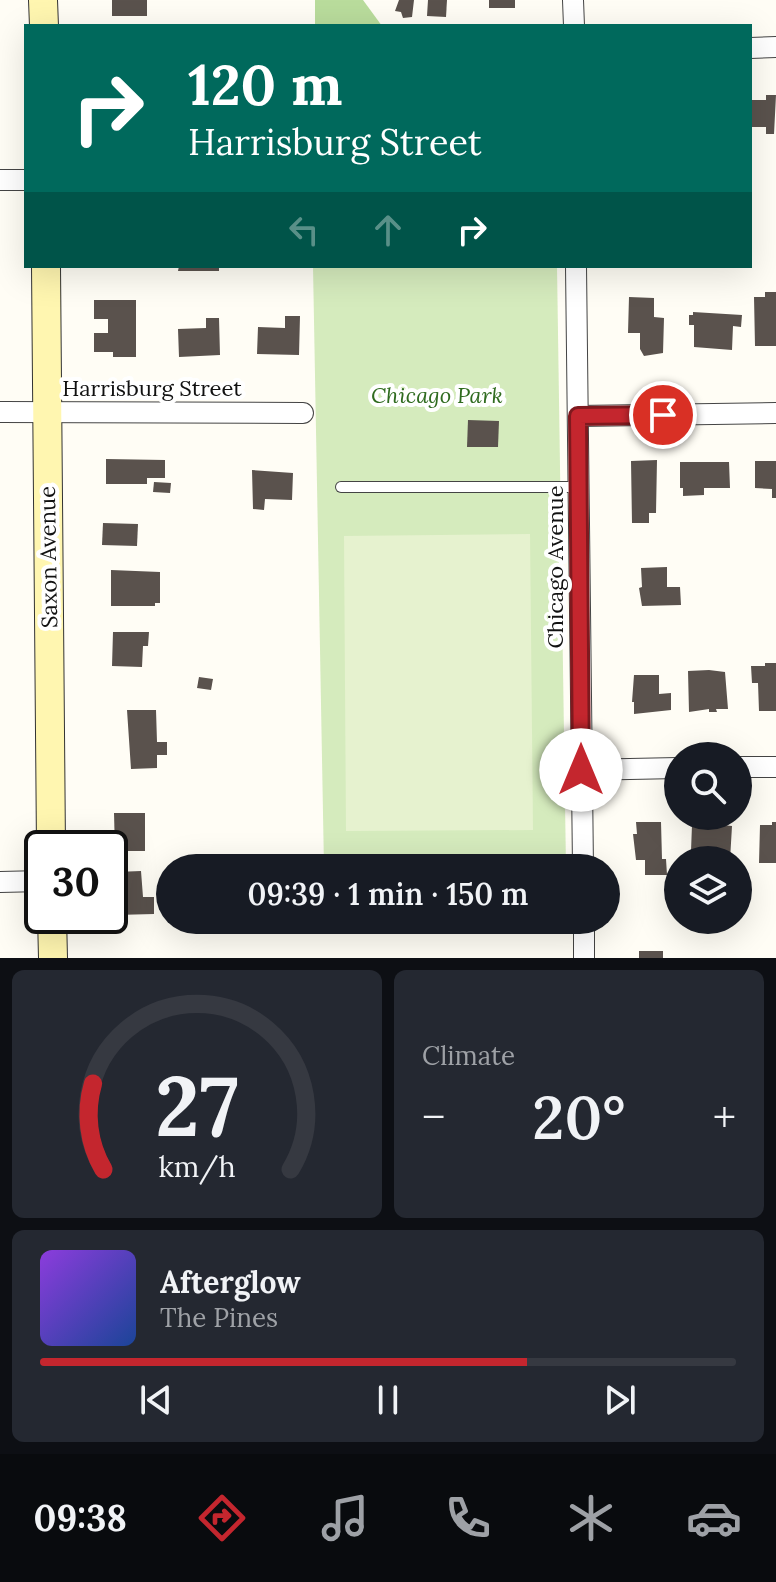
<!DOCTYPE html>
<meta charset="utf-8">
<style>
body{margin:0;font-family:Lora,serif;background:#242831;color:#f1f3f6;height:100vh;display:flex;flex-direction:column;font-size:30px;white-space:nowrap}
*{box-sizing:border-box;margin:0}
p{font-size:26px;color:#9ea1a6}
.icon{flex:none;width:44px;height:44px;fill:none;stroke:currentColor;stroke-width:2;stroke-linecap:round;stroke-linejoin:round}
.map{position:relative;height:958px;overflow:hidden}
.panel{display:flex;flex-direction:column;gap:12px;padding:12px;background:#0d0f14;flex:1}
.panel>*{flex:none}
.guide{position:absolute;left:24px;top:24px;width:728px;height:244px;border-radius:0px;box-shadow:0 8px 32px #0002;background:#00695c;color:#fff;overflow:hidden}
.fabs{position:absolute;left:664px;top:742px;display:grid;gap:16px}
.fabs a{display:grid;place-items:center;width:88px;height:88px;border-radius:50%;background:#171b24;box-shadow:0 8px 32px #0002;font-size:40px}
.speed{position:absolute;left:24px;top:830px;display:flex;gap:16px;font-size:40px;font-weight:700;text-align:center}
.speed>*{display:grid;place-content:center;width:104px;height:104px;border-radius:50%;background:#171b24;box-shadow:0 8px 32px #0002;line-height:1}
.speed .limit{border:4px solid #111;border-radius:12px;background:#fff;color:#111}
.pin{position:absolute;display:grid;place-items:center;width:68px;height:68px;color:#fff;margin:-34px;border:4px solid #fff;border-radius:50%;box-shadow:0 2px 8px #0007}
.me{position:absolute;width:88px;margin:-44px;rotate:0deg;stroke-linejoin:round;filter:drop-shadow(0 0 6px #0008)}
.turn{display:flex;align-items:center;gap:28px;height:168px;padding:0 32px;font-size:36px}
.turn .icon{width:104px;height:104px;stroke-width:2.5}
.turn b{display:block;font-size:56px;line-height:68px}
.lanes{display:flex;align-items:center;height:76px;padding:0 32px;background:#0003;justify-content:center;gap:40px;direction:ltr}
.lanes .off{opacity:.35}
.big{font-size:60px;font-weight:600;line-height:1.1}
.panel .widget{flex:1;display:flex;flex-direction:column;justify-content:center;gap:12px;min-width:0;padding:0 28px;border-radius:12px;background:#242831}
.panel .dial{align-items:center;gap:0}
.dial svg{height:208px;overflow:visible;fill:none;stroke:#363941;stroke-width:7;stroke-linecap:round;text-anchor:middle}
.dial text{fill:#f1f3f6;stroke:none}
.song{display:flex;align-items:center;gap:24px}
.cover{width:96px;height:96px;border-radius:12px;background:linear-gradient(135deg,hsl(270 70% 55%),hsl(220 70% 35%))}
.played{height:8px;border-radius:4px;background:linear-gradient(90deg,#c4262e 70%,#363941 70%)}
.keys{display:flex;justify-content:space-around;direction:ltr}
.heat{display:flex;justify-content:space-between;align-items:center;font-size:44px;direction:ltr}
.panel .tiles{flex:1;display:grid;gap:12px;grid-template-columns:1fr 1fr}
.widget:last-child{grid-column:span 2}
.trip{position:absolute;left:156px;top:854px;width:464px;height:80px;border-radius:40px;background:#171b24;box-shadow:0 8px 32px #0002;font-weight:600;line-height:80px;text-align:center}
.menu{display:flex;height:128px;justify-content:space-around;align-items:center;background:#090b0e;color:#9ea1a6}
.menu .icon{width:56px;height:56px}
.menu .current{color:#c4262e}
.menu b{font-size:36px;color:#f1f3f6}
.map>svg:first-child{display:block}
.green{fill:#d5ebbd}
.forest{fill:#b9dc9c}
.pitch{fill:#e6f2cf}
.building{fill:#5a524d}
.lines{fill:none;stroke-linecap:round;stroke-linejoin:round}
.lane-casing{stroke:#444;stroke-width:12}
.street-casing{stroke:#444;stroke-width:22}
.secondary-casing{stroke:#333;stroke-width:30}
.lane{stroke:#fff;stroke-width:10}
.street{stroke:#fff;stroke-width:20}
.secondary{stroke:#fff6b0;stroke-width:28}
.route-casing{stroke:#7f191e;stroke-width:20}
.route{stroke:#c4262e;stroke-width:14}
.labels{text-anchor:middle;stroke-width:8;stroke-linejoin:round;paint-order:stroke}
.street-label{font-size:22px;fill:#111;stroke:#fff}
.park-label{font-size:22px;font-style:italic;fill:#2f6b1f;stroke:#fff}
</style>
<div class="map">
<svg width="776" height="958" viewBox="0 0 776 958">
<rect width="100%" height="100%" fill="#fffdf5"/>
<!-- green -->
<polygon class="green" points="313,266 557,266 566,868 324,868"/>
<!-- forest -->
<polygon class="forest" points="315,0 363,0 382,26 315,26"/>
<!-- pitch -->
<polygon class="pitch" points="530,534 533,830 346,831 344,536"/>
<!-- building -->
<g class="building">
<rect x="112" y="0" width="35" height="16"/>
<polygon points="399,0 414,0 412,17 403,18 401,12 395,11"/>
<polygon points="428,0 447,0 446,17 427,16"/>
<rect x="489" y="0" width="26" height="8"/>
<polygon points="766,95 776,95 774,134 766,134 766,127 750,127 750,100 766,100"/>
<polygon points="179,266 219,266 219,271 178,271"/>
<polygon points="765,292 776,292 776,346 755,346 754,297 765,297"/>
<polygon points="629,297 654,298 654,317 664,318 663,353 644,356 640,349 640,333 628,333"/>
<polygon points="94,300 136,300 136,357 113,357 113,352 94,352 94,333 108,333 108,319 94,319"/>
<polygon points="693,312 742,315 741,327 733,326 732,350 694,347 694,325 689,325 689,315 693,315"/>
<polygon points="285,316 300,316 299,355 257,354 258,327 285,328"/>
<polygon points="206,318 219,318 220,355 179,357 178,329 206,328"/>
<polygon points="468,420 499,421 498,447 467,447"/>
<polygon points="106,459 165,460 165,478 147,478 147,484 106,484"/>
<polygon points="657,460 656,513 649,513 649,523 632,523 631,461"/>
<polygon points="755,461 776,461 776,498 772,498 772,489 755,488"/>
<polygon points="680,462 729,462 730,488 704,488 704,495 683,496 683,488 680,488"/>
<polygon points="252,470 293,473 292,500 265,499 264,510 253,509"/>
<polygon points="154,482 171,483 170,493 153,492"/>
<polygon points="103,523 138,524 137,546 102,545"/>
<polygon points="667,567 667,587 680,587 681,605 642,606 639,588 642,587 641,568"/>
<polygon points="111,570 160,572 160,603 155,603 155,606 111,606"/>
<polygon points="113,632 149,632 148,646 143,646 142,667 112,666"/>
<polygon points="765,663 776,663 776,711 759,711 758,683 752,683 751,666 765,666"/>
<polygon points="709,670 725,672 728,709 716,709 717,712 709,712 709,709 689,712 688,671"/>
<polygon points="634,675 659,675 659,694 671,693 671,710 634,714 634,702 632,702"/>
<polygon points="199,677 213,679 211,690 197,688"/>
<polygon points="127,710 156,710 157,742 167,742 167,755 157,755 157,768 131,769"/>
<polygon points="114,813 145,813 145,851 115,851"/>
<polygon points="636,822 661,822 662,859 666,859 667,875 645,875 645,860 636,860 633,834 637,834"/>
<polygon points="772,822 776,822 776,863 759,863 760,825 772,825"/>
<polygon points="703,823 732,826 730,860 694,857 695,851 691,851 692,825 703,826"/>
<polygon points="141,871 143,897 154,897 154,914 115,915 116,872"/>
<rect x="639" y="951" width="24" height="7"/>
</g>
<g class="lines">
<!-- lane casing -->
<g class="lane-casing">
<polyline id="lane" points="341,487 579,487"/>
</g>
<!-- street casing -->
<g class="street-casing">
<g id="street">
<polyline points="573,0 574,26"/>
<polyline points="750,48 776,47"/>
<polyline points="0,180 26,180"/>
<polyline points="576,266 583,868"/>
<polyline points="0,412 303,413"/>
<polyline points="578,416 776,413"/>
<polyline points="738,767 776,767"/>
<polyline points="581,770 678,768"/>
<polyline points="0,882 42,881"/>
<polyline points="584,920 584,958"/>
</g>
</g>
<!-- secondary casing -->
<g class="secondary-casing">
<g id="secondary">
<polyline points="43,0 44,26"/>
<polyline points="46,266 51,848"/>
<polyline points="52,916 53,958"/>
</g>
</g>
<!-- lane -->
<use href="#lane" class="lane"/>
<!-- street -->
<use href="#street" class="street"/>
<!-- secondary -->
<use href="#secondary" class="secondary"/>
</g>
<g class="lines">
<!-- route casing -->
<g class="route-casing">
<polyline id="route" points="581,770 578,416 663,415"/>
</g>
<!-- route -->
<use href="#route" class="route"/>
</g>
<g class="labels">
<!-- street labels -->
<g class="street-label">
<text x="152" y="396">Harrisburg Street</text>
<text transform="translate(48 557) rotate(-91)" y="8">Saxon Avenue</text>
<text transform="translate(555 567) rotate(-90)" y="8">Chicago Avenue</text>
</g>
<!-- park labels -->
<g class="park-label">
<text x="437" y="403">Chicago Park</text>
</g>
</g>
</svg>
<div class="fabs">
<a><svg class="icon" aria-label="search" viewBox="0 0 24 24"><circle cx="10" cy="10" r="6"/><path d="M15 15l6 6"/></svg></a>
<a><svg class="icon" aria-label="layers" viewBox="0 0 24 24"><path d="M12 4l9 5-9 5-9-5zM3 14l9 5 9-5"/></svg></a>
</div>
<div class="speed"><div class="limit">30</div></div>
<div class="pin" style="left:663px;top:415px;background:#d93025"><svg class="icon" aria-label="arrive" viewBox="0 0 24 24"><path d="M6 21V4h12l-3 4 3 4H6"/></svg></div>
<svg class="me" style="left:581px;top:770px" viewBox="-20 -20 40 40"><circle r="19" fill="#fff"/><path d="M0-13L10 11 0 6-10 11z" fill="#c4262e"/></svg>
<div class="trip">09:39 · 1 min · 150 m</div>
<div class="guide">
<div class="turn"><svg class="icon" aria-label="right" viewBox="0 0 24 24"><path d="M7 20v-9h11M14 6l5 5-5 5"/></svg><div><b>120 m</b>Harrisburg Street</div></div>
<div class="lanes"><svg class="icon off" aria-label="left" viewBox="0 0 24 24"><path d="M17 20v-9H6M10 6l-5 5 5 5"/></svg><svg class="icon off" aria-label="ahead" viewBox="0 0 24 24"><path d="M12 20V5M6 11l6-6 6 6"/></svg><svg class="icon" aria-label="right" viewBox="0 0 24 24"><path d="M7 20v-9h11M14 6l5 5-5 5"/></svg></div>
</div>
</div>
<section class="panel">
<div class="tiles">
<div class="widget dial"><svg viewBox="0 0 100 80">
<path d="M14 69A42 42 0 1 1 86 69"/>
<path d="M14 69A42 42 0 0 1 10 36" stroke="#c4262e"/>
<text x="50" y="56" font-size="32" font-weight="700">27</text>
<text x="50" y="72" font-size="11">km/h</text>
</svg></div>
<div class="widget"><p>Climate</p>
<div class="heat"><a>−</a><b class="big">20°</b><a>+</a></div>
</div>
<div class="widget">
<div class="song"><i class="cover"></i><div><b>Afterglow</b><p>The Pines</p></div></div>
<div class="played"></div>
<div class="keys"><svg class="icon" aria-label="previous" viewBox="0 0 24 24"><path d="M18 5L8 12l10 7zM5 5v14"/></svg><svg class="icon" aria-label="pause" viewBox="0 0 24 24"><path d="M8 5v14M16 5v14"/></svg><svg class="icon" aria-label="next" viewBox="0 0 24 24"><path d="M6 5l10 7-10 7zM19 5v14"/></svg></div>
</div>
</div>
</section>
<nav class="menu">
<b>09:38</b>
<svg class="icon current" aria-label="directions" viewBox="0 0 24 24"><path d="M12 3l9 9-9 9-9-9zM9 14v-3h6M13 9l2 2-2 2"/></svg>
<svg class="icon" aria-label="music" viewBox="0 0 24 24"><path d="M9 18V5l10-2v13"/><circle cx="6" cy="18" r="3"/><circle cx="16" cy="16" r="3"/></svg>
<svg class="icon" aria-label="phone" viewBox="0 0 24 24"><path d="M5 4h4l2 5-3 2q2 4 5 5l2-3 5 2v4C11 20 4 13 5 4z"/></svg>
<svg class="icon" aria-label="climate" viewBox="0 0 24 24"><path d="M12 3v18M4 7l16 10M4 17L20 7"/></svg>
<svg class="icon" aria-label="car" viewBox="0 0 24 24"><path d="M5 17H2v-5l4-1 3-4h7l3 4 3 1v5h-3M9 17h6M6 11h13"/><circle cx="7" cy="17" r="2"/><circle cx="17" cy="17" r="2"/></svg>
</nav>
